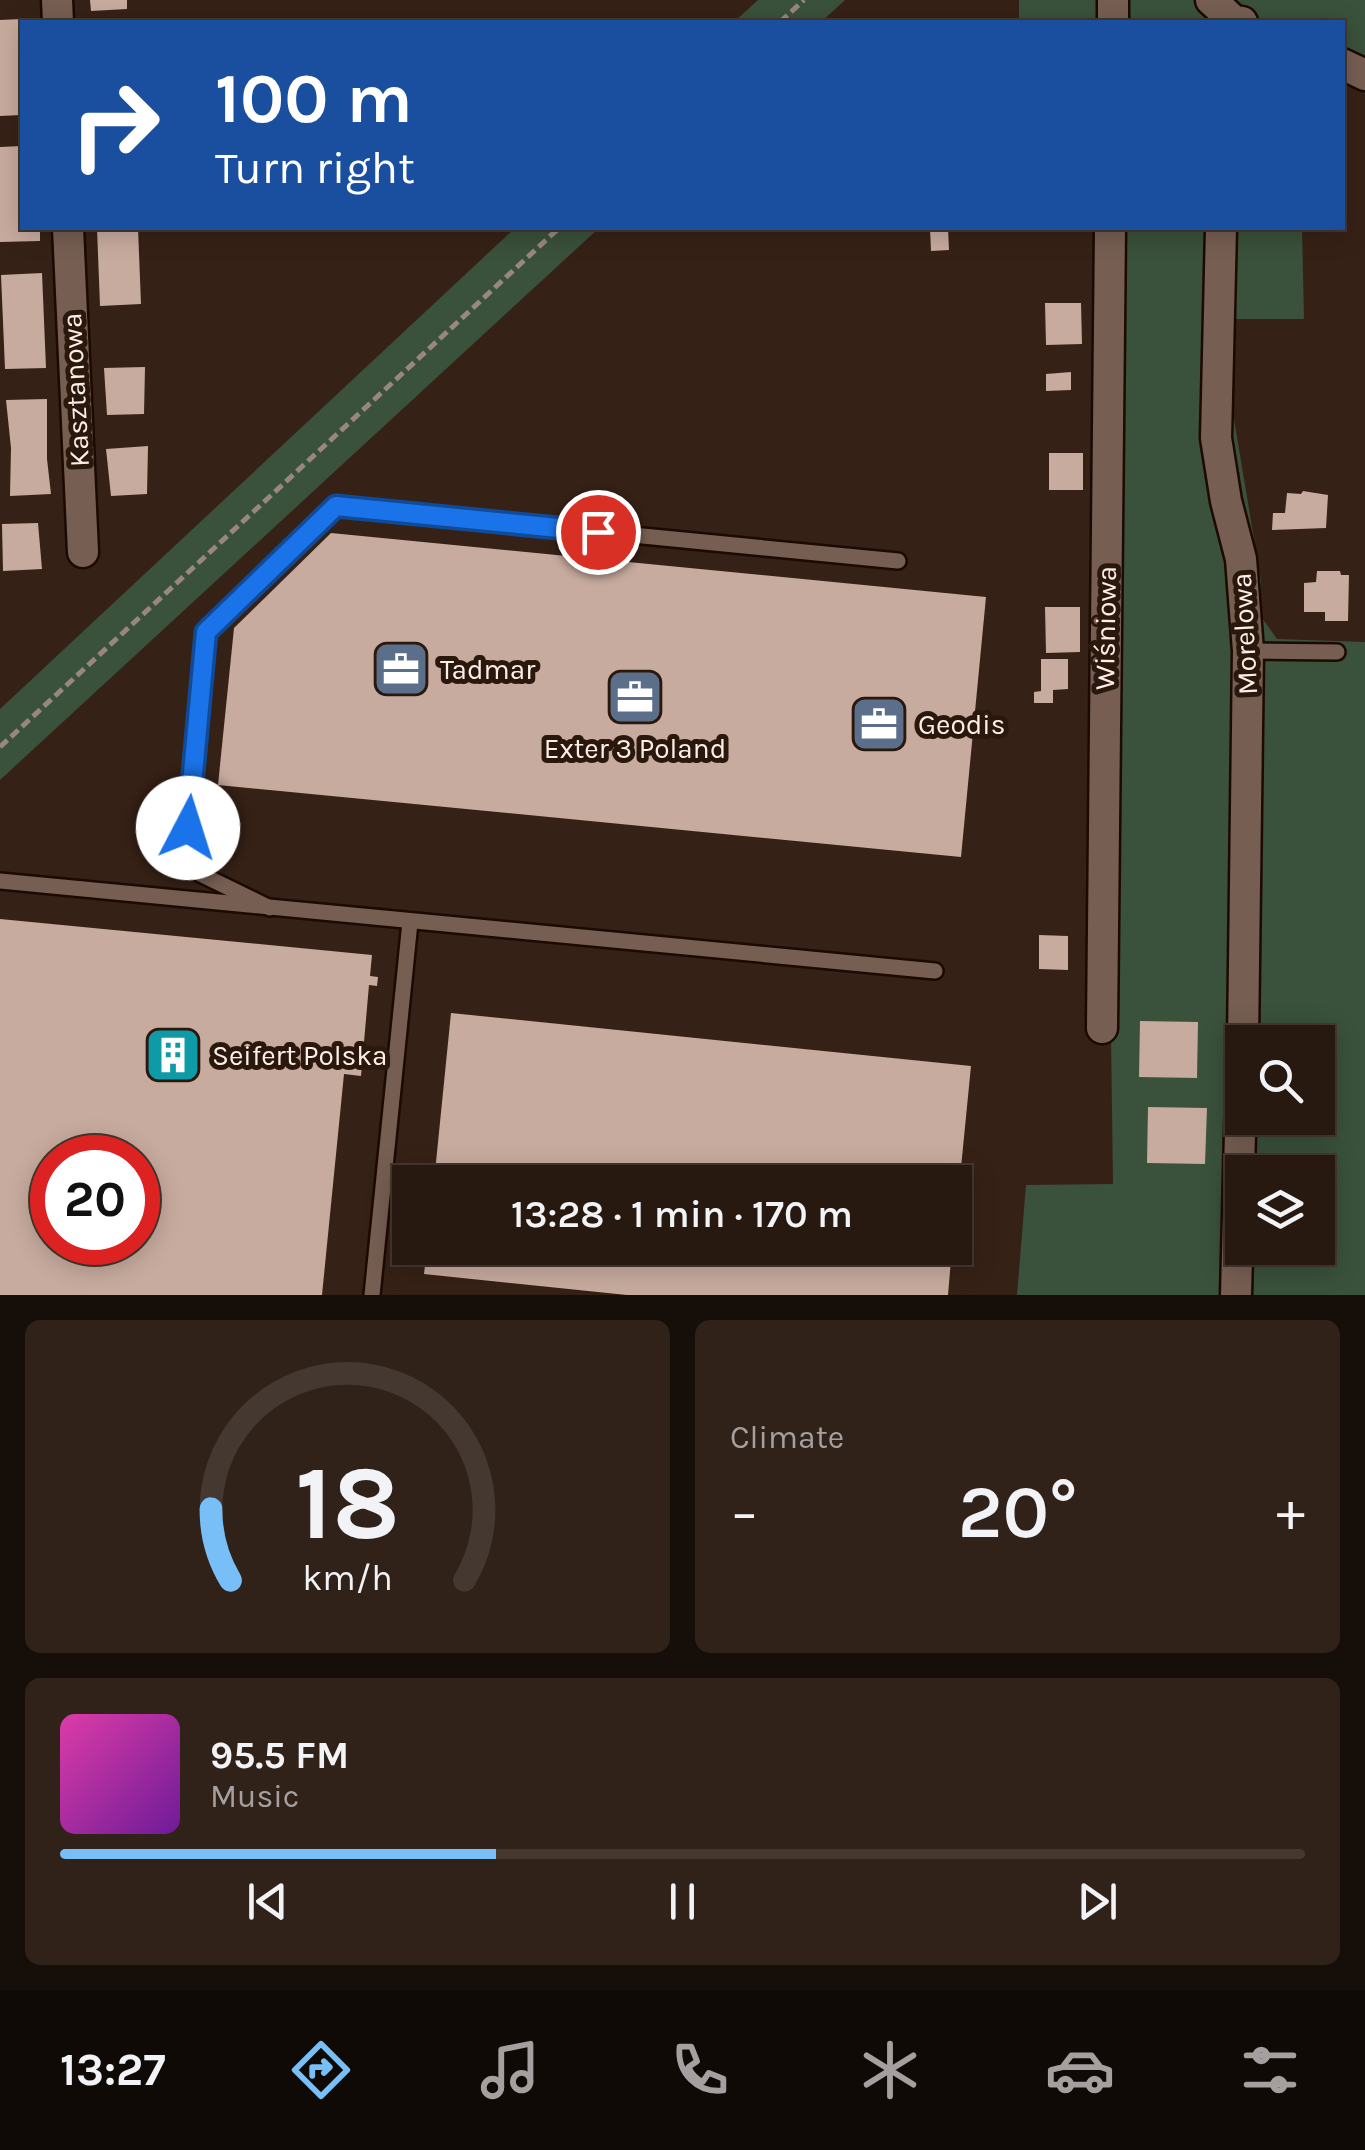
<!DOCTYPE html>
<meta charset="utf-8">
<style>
body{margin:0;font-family:Karla,sans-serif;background:#302219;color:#f1f3f6;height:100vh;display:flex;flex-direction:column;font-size:38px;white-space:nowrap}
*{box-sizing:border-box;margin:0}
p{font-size:32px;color:#a5a09f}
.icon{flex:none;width:55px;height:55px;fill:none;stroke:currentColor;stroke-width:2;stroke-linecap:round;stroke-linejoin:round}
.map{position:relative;height:1295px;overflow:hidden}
.sheet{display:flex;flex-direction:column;gap:25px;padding:25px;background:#160e09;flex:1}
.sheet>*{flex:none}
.guide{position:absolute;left:20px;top:20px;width:1325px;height:210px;border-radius:0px;box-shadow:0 5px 25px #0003,0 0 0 2px #443830;background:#1a4fa0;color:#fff;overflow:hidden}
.tools{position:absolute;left:1225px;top:1025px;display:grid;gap:20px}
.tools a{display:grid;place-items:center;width:110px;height:110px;border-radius:0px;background:#281910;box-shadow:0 5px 25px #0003,0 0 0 2px #443830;font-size:50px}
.speed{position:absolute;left:30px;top:1135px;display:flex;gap:20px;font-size:50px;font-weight:700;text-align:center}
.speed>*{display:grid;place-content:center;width:130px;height:130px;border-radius:50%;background:#281910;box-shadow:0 5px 25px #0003,0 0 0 2px #443830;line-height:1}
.speed .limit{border:15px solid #d22;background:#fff;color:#111}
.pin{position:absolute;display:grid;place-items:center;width:85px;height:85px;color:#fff;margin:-42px;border:5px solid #fff;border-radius:50%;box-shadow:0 2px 10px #0007}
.me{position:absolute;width:110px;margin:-55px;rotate:5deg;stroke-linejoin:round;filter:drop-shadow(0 0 8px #0008)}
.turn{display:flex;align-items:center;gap:35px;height:210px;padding:0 30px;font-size:45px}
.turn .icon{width:130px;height:130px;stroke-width:2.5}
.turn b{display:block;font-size:70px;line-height:85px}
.big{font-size:75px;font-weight:600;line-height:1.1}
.sheet .tile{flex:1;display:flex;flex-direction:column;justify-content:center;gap:15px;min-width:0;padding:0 35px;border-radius:15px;background:#302219}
.sheet .dial{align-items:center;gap:0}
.dial svg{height:260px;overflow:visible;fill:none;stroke:#443830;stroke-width:7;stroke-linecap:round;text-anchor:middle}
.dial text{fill:#f1f3f6;stroke:none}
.song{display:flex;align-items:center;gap:30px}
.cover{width:120px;height:120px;border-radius:15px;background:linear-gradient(135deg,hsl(320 70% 55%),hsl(280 70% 35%))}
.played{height:10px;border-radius:5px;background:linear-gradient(90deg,#78bff7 35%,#443830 35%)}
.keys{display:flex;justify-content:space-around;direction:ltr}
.heat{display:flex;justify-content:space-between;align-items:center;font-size:55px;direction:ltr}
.sheet .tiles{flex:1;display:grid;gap:25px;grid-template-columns:1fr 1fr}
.tile:last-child{grid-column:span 2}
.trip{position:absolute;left:392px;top:1165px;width:580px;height:100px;border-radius:0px;background:#281910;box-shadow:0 5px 25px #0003,0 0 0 2px #443830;font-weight:600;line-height:100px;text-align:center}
.tabs{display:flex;height:160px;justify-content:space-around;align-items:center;background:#100a06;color:#a5a09f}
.tabs .icon{width:70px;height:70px}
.tabs .active{color:#78bff7}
.tabs b{font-size:45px;color:#f1f3f6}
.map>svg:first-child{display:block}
.green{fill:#3a513b;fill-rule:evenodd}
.building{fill:#c7ab9e;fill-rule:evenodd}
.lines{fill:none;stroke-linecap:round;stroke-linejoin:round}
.service-casing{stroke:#1c0a02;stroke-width:20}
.minor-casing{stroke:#1c0a02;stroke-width:35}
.path{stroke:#99877e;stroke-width:5;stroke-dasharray:10 5;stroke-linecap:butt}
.service{stroke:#765e52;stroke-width:15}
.minor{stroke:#765e52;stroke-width:30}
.route-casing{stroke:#114b97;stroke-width:25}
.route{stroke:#1a73e8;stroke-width:18}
.labels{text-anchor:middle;stroke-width:10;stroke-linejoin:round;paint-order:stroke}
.street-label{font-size:28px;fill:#fdeee7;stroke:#2b180d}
.poi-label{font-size:28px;fill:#fdeee7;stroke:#2b180d;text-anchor:start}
</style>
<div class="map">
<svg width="1365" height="1295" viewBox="0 0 1365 1295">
<rect width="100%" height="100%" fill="#362116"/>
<!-- green -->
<g class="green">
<polygon points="758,0 845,0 821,22 734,22"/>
<polygon points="1019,0 1365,0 1365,93 1343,83 1342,22 1019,22"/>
<polygon points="515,228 599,228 0,780 0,709"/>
<path d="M1121,228H1302L1304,319H1232V407L1261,581L1260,615L1277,639L1365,642V1295H1017L1026,1185L1113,1184L1111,1038ZM1242,1042H1318V1118H1242ZM1242,1172H1318V1248H1242Z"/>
</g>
<!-- building -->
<g class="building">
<polygon points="90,0 127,0 127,9 91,11"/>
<polygon points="22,19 22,115 0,116 0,20"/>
<polygon points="22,146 22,228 40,228 40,241 0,242 0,147"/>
<polygon points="97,228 138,228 141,304 100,306"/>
<polygon points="930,228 948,228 949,250 931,251"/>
<polygon points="42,273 46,368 5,369 1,275"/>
<polygon points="1045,303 1081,303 1082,344 1046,345"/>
<polygon points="145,367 144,414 107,415 104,368"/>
<polygon points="1071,372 1071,390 1046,391 1046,374"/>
<polygon points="47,399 47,459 51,494 10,496 11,448 6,400"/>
<polygon points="148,446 147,494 111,496 106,449"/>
<rect x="1049" y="453" width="34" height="37"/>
<polygon points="1303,491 1328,495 1326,528 1272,530 1273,513 1285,513 1287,493 1301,494"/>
<polygon points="38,523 42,569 3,571 2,524"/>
<polygon points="331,533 986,597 961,857 218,785 234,628"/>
<polygon points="1317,571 1340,571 1341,575 1349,575 1348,621 1325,621 1325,612 1304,612 1304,583 1316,582"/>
<polygon points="1045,607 1080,607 1080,652 1046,653"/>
<polygon points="1041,659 1068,659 1068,689 1053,690 1053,703 1034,703 1034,692 1041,691"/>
<path d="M0,919L372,955L370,976L378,977L377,986L369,985L361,1076L344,1074L322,1295H0ZM52,1158H138V1242H52Z"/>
<polygon points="1039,935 1068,936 1068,970 1039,969"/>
<polygon points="451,1013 971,1066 958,1198 955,1198 955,1182 434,1182"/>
<polygon points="1140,1021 1198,1022 1197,1078 1139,1077"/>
<polygon points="1148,1107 1207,1108 1205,1164 1147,1163"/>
<polygon points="427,1248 952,1248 948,1295 627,1295 424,1274"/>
</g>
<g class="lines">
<!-- service casing -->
<g class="service-casing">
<g id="service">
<polyline points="1248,651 1337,652"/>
<polyline points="0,881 935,971"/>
<polyline points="270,908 184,866 206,632 336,506 898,561"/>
<polyline points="372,1295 410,922"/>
</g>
</g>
<!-- minor casing -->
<g class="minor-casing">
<g id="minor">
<polyline points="57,0 58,22"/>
<polyline points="1211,0 1234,21 1242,22"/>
<polyline points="1113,22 1113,0"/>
<polyline points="1342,64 1365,75"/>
<polyline points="68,228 83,552"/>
<polyline points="1221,228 1216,438 1226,501 1241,559 1248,651 1243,1042"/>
<polyline points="1102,1028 1110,228"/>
<polyline points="1236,1295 1242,1052"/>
</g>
</g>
<!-- path -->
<g class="path">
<polyline points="780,22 804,0"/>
<polyline points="0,747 559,228"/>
</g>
<!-- service -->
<use href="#service" class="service"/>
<!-- minor -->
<use href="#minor" class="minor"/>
</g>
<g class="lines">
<!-- route casing -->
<g class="route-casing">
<polyline id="route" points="188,828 206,632 336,506 598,532"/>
</g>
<!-- route -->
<use href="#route" class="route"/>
</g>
<!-- icons -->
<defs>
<g id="office-square" transform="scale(2.875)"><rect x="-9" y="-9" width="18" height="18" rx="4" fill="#5c6f8a" stroke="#2b180d"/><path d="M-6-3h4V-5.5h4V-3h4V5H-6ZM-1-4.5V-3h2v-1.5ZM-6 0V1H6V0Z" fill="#fff"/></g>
<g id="building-square" transform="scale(2.875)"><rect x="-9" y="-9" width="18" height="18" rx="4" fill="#0f9aa8" stroke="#2b180d"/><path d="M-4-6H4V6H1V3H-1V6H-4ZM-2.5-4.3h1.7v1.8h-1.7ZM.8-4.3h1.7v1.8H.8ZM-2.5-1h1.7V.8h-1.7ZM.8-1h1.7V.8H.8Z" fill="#fff"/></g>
</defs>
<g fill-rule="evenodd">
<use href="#office-square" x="401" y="669"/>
<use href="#office-square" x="635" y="697"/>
<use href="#office-square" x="879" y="724"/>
<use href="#building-square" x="173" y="1055"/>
</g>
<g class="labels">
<!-- street labels -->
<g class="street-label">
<text transform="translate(75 390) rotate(-93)" y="10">Kasztanowa</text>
<text transform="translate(1105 628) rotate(-89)" y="10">Wiśniowa</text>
<text transform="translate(1244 634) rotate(-93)" y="10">Morelowa</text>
</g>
<!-- poi labels -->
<g class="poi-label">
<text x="440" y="679">Tadmar</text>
<text x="918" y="734">Geodis</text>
<text x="635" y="758" text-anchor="middle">Exter 3 Poland</text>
<text x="212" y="1065">Seifert Polska</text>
</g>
</g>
</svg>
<div class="tools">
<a><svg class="icon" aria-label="search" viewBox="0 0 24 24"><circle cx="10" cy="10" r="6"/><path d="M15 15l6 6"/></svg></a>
<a><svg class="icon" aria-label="layers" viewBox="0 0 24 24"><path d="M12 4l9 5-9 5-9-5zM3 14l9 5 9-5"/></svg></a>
</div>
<div class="speed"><div class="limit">20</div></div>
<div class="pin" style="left:598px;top:532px;background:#d93025"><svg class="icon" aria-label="arrive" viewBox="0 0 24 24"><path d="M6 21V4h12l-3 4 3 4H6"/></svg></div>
<svg class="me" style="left:188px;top:828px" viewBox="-20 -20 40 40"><circle r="19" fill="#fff"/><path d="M0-13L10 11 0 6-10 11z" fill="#1a73e8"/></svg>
<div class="trip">13:28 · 1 min · 170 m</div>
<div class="guide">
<div class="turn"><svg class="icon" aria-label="right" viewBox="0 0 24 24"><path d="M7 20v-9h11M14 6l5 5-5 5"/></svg><div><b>100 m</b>Turn right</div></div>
</div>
</div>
<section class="sheet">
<div class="tiles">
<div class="tile dial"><svg viewBox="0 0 100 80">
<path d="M14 69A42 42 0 1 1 86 69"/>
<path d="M14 69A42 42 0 0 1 8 47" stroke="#78bff7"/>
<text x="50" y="56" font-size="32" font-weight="700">18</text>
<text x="50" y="72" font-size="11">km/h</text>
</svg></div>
<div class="tile"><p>Climate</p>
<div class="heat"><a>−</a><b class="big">20°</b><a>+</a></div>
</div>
<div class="tile">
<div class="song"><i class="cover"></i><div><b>95.5 FM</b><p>Music</p></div></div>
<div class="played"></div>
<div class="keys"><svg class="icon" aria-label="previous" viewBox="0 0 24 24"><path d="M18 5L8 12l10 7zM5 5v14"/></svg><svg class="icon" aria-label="pause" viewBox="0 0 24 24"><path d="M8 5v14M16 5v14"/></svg><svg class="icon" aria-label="next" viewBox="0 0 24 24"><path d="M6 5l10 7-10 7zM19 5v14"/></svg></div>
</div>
</div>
</section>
<nav class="tabs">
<b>13:27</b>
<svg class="icon active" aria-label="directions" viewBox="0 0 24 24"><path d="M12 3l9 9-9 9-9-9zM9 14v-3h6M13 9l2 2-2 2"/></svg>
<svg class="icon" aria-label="music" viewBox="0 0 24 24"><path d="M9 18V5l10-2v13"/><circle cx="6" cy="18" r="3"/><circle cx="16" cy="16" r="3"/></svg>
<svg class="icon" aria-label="phone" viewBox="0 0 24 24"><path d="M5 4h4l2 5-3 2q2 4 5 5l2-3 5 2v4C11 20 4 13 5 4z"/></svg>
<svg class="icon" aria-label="climate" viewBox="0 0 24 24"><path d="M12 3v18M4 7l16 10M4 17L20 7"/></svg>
<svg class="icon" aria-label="car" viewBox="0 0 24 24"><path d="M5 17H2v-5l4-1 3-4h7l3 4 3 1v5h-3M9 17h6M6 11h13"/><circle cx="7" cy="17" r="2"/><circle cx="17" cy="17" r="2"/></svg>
<svg class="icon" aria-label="filters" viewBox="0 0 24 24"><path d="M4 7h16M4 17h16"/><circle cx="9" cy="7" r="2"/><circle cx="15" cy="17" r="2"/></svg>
</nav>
